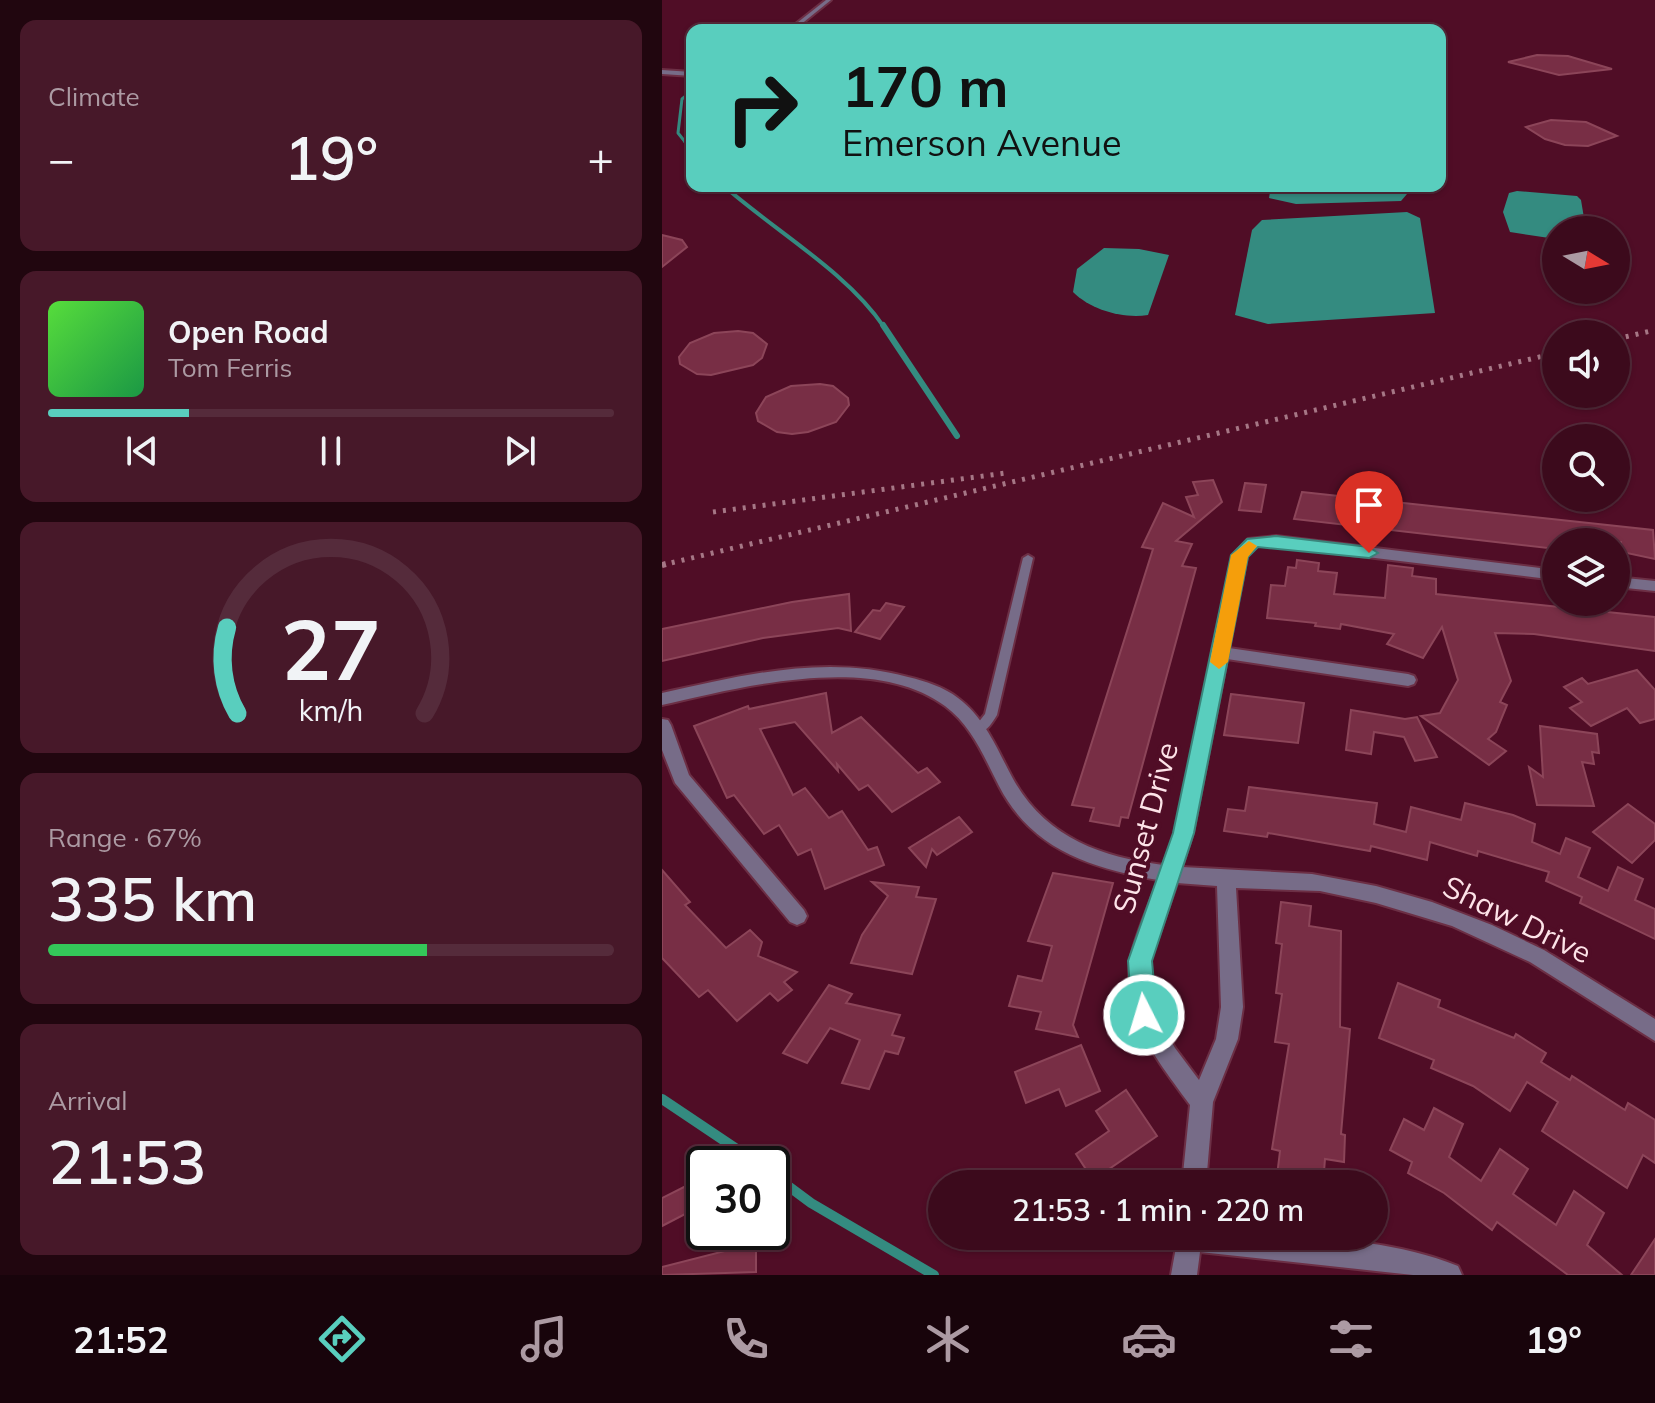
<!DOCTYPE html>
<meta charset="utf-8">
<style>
body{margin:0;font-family:Mulish,sans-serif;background:#471829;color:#f1f3f6;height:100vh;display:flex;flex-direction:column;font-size:30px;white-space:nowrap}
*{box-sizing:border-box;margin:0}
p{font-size:26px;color:#ac9aa3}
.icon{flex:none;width:44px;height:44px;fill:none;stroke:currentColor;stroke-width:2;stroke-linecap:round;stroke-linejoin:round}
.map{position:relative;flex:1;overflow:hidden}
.panel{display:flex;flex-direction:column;gap:20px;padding:20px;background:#21060f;width:662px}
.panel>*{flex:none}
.hud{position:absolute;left:24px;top:24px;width:760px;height:168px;border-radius:16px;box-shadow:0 2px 6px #0004,0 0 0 2px #552b3b;background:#59cebe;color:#111;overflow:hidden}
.needle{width:52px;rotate:100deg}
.buttons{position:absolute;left:880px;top:216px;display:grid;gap:16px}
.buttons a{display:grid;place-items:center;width:88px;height:88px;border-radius:50%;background:#3c0a1c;box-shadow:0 2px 6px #0004,0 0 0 2px #552b3b;font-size:40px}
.speed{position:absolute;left:24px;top:1146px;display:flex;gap:16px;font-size:40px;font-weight:700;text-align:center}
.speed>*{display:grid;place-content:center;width:104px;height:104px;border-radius:50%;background:#3c0a1c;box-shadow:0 2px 6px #0004,0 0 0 2px #552b3b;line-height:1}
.speed .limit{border:4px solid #111;border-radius:12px;background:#fff;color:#111}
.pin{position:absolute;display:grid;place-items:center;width:68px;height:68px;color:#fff;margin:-82px -34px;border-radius:50% 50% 50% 0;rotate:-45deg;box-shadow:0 0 8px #0007}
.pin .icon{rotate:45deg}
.me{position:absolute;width:88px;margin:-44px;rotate:355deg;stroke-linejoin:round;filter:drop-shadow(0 0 6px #0008)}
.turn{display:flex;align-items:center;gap:28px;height:168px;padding:0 24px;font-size:36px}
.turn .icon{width:104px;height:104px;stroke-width:2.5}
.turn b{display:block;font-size:56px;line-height:68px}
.big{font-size:60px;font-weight:600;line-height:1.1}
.panel .tile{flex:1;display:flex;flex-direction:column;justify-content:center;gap:12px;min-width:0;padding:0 28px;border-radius:16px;background:#471829}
.panel .dial{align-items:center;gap:0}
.dial svg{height:208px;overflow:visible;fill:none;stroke:#552b3b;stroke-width:7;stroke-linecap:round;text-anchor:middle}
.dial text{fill:#f1f3f6;stroke:none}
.song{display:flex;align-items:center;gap:24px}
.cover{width:96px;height:96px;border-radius:12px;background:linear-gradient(135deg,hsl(110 70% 55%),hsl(140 70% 35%))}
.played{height:8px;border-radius:4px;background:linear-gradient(90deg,#59cebe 25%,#552b3b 25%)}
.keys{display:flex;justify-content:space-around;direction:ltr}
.heat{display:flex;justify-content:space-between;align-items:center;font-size:44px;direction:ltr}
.charge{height:12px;border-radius:6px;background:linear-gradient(90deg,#34c759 67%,#552b3b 0)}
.trip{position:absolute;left:266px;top:1170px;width:460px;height:80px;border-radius:40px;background:#3c0a1c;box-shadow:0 2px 6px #0004,0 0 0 2px #552b3b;font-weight:600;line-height:80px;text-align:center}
.dock{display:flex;height:128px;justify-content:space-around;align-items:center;background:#18040b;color:#ac9aa3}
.dock .icon{width:56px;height:56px}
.dock .active{color:#59cebe}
.dock b{font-size:36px;color:#f1f3f6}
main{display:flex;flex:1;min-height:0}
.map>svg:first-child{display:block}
.water{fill:#348b80}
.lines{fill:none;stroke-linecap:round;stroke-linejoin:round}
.stream-far3{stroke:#348b80;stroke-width:3}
.stream-far2{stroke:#348b80;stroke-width:4}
.stream-far1{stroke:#348b80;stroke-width:6}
.stream{stroke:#348b80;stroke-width:10}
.building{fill:#782e45;stroke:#8c4559;stroke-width:2}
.lane-casing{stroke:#6c2f45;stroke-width:4}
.street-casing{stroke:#6c2f45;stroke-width:4}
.lane{fill:#776c88;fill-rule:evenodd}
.street{fill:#776c88;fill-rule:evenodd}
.rail-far1{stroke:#a67786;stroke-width:5;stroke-dasharray:3 7;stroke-linecap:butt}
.rail{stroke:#a67786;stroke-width:6;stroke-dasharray:4 9;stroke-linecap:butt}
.route{fill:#59cebe;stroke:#3a867c;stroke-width:2}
.slow{fill:#f59e0b}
.labels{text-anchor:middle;stroke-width:8;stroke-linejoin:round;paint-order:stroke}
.street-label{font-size:30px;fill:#fde3e8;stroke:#500d26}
</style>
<main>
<section class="panel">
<div class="tile"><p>Climate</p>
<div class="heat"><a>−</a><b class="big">19°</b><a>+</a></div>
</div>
<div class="tile">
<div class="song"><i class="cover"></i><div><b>Open Road</b><p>Tom Ferris</p></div></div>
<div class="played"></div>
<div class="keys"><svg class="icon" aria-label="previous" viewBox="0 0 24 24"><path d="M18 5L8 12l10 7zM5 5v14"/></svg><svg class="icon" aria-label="pause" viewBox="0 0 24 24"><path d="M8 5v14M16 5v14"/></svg><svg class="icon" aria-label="next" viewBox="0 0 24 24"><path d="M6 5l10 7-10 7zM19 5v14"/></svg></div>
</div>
<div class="tile dial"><svg viewBox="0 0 100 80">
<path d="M14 69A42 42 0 1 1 86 69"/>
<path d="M14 69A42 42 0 0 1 10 36" stroke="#59cebe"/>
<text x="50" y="56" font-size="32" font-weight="700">27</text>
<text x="50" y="72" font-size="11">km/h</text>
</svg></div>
<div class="tile"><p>Range · 67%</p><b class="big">335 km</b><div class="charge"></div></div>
<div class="tile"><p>Arrival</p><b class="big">21:53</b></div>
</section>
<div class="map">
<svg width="993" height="1275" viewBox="0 0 993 1275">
<rect width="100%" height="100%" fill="#500d26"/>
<!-- water -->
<g class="water">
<polygon points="609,186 745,186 745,194 739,201 634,204 607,198"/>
<polygon points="855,191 915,196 919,200 924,230 894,230 894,239 848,232 841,212 847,193"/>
<polygon points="745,212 758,218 773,313 606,324 573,315 590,230 600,220"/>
<path d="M442,248L477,249L507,255L486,315C461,319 429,310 411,292L415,269Z"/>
</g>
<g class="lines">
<!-- stream-far3 -->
<polyline class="stream-far3" points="24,143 16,133 20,99 30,91"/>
<!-- stream-far2 -->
<g class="stream-far2">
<polyline points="23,141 30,150"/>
<path d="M62,186C113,231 185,272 222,327"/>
</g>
<!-- stream-far1 -->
<polyline class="stream-far1" points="221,325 295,436"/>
<!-- stream -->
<g class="stream">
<polyline points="0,1099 97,1164"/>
<polyline points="110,1174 149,1203 272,1275"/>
</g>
</g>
<!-- building -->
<g class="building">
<polygon points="875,55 906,56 950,69 897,75 846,62"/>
<polygon points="889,120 924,122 955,136 926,146 903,145 883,139 864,127"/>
<polygon points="0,235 20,240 25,247 0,267"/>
<polygon points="76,331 91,333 105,344 100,358 91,365 49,375 35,374 18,364 17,357 28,343 52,333"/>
<polygon points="158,384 171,386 186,398 187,405 174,422 146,432 130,434 115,432 96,421 94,413 104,397 129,386"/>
<polygon points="551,480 560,502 514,541 530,544 520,566 534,568 466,818 459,817 457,826 428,821 432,808 410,805 491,549 480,547 501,503 532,517 524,497 536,495 531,482"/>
<polygon points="583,483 604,485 599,512 577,510"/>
<polygon points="640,492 991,530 993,559 960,552 959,542 894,542 894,549 632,519"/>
<polygon points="635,560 657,563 656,571 675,573 672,594 723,598 726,565 751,568 750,576 774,579 774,594 993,617 993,651 872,634 833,633 849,681 838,702 845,705 834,732 826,739 844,751 827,765 759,716 778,713 796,680 780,627 761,658 725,644 732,634 679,624 678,629 653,626 654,623 605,618 609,585 623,586 626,567 634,568"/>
<polygon points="187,594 189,631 176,628 101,638 0,661 0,629 130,602"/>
<polygon points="224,603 242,607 218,639 193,632 211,610 218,611"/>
<polygon points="975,670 993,690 993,719 978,723 965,708 929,726 908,708 920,702 902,687 920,678 926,684"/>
<polygon points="164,693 170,733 199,717 256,773 265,768 278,782 230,812 206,785 197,790 175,764 176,771 133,722 98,729 131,795 143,788 167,818 180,811 206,850 215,847 222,865 163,889 149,849 136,855 117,825 102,834 72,795 65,798 32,726 86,706 87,709"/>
<polygon points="569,694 642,703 636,743 562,735"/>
<polygon points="689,710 743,719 755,717 775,757 753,761 742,737 712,732 709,754 684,750"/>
<polygon points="878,726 935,734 937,753 930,752 932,764 920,762 932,806 875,805 867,767 881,777"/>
<polygon points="587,787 715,803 712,824 744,832 749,807 799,820 803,803 851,815 873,824 870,842 898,854 904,838 928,848 916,877 946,891 956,867 981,879 973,900 993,909 993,939 918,903 920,897 884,881 887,872 816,851 815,856 768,842 765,860 709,846 708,851 606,833 605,837 562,831 566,809 583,811"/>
<polygon points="966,804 993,824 993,840 970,863 931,832"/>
<polygon points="297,817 310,832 275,855 270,849 264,867 247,848"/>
<polygon points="0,870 28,902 23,905 64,948 88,930 100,942 96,956 135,972 122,982 130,990 116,1001 108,993 75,1021 46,990 37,997 0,958"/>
<polygon points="391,873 451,883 411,1025 416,1037 374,1029 379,1012 347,1006 356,976 380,981 390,946 366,941"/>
<polygon points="210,882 257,887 254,897 274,899 250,974 189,963 200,935 226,896"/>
<polygon points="619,902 649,906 647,926 679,931 678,1027 688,1029 679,1134 683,1135 682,1162 663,1159 661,1184 614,1184 618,1151 610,1149 627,1044 613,1042 620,994 614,993 620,944 614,943"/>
<polygon points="736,983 778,1000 776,1007 852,1038 854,1034 884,1053 879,1062 908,1080 910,1076 963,1110 966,1103 993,1120 993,1163 981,1155 965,1188 880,1131 896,1102 865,1082 848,1111 811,1086 769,1068 772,1060 717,1038"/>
<polygon points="167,985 190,994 184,1003 238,1015 230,1035 242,1038 236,1054 223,1051 207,1089 180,1083 198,1040 168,1028 145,1063 121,1053"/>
<polygon points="419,1045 438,1091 404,1106 397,1089 364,1103 353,1072"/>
<polygon points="464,1090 495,1136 431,1180 414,1154 447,1131 434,1111"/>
<polygon points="772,1108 801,1124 787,1157 819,1181 838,1149 866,1169 851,1194 894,1225 912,1191 942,1213 925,1245 960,1275 906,1275 835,1222 830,1230 782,1193 746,1173 750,1162 728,1150 742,1119 762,1130"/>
<polygon points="24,1186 31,1210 0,1226 0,1198"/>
<polygon points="993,1239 993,1275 969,1275"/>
<polygon points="94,1243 94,1272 0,1275 0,1267"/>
</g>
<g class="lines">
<!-- lane casing -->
<g class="lane-casing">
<g id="lane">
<polygon points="164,0 169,0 132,30 126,30"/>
<polygon points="0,70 30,72 30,76 0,74"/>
<path d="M366,555L371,558L335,715C330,723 324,734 314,731L312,728L323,714L361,558Z"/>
</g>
</g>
<!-- street casing -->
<g class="street-casing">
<g id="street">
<path d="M614,536L894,570V580L614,546H595L585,556L567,648L746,674L752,676L754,680L752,684L746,686L565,659L531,833L520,867L650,874L714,886L770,902L830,925L882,950L993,1019V1041L868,962L790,926L714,903L658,891L574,888L581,1007L576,1039L551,1102L544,1184H520L528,1105C496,1061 461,1020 468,962C470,942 489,901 496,880C429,868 370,850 337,786C322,757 310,726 283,706C211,652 80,687 0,705V693C82,675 163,654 246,677C263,681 282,687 296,698C323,718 335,749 350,777C382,837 438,857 501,865L513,833L571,555L586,539ZM515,883L555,886L559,1007L554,1039L537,1080L513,1048L493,1013L488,961Z"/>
<polygon points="954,577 993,581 993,591 954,587"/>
<polygon points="0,719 6,720 9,725 27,775 142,910 145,916 142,922 135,925 128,922 13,783 0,750"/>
<path d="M516,1236C605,1236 713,1232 796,1266L800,1275H751L538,1252L535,1275H509Z"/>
</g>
</g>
<!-- lane -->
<use href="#lane" class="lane"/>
<!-- street -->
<use href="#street" class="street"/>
<!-- rail-far1 -->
<g class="rail-far1">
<polyline points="954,339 993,330"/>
<polyline points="51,512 344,473"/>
<polyline points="0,565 894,353"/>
</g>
<!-- rail -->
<polyline class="rail" points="0,565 4,564"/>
</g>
<!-- route -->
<polygon class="route" points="614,536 707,547 716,553 707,558 596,547 586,557 532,833 490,961 495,1015 491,1023 482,1027 474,1023 470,1015 466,961 511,833 569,555 585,539"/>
<!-- slow -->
<polygon class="slow" points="587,541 595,546 586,557 566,662 557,669 548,662 569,555"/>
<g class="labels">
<!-- street labels -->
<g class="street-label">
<text transform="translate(484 828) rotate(-75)" y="10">Sunset Drive</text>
<text transform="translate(855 920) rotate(26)" y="10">Shaw Drive</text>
</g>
</g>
</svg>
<div class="buttons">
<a><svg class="needle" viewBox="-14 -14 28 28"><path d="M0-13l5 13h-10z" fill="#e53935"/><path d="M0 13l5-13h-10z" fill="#ac9aa3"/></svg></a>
<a><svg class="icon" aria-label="sound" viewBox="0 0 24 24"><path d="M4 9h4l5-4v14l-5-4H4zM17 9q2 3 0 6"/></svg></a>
<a><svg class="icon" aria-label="search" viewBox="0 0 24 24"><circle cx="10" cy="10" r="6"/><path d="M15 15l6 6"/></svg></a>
<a><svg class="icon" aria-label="layers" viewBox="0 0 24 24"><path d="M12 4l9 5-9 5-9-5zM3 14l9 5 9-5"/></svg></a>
</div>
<div class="speed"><div class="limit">30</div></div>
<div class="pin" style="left:707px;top:553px;background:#d93025"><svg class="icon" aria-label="arrive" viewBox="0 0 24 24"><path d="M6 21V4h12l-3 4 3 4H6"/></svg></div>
<svg class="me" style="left:482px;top:1015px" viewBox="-20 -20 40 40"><circle r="17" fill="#59cebe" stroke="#fff" stroke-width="3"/><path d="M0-11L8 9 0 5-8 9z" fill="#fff"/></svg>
<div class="trip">21:53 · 1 min · 220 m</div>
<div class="hud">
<div class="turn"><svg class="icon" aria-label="right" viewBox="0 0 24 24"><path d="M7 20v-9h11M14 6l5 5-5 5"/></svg><div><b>170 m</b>Emerson Avenue</div></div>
</div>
</div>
</main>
<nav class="dock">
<b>21:52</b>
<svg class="icon active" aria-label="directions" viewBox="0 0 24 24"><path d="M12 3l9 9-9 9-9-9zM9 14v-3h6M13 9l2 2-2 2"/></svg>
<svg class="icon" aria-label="music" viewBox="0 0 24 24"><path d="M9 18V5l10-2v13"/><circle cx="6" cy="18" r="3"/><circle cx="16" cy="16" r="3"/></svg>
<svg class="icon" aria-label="phone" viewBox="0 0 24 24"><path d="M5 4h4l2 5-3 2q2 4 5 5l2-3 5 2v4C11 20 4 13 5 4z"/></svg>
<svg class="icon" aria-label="climate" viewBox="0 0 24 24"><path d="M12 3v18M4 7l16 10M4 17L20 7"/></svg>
<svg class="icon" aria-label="car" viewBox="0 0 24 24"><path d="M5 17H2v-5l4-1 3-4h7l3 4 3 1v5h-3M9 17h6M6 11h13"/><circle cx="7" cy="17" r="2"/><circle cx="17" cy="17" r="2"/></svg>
<svg class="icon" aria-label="filters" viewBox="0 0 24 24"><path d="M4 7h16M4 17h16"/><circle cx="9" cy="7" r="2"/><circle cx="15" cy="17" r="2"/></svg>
<b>19°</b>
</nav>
